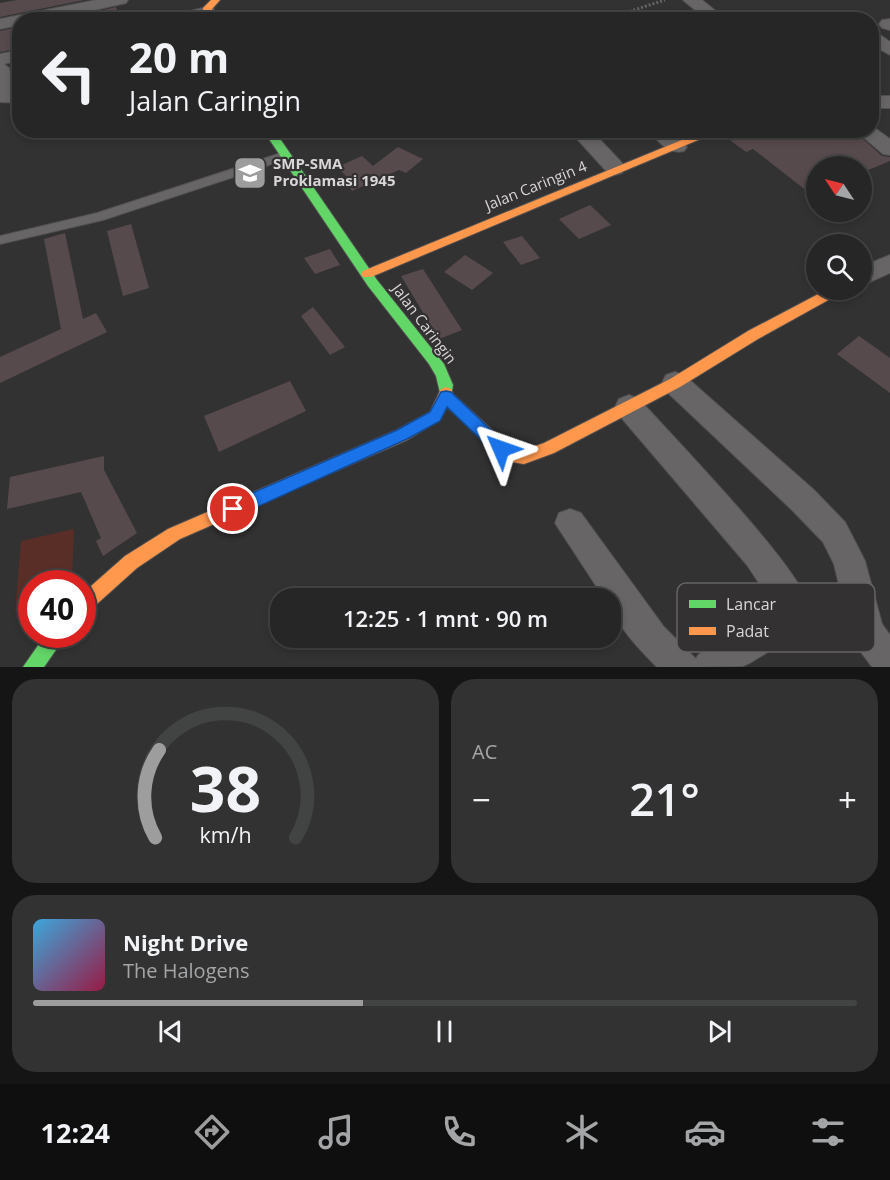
<!DOCTYPE html>
<html lang="id">
<meta charset="utf-8">
<style>
body{margin:0;font-family:"Open Sans",sans-serif;background:#323232;color:#f1f3f6;height:100vh;display:flex;flex-direction:column;font-size:22px;white-space:nowrap}
*{box-sizing:border-box;margin:0}
p{font-size:20px;color:#a4a5a7}
.icon{flex:none;width:33px;height:33px;fill:none;stroke:currentColor;stroke-width:2;stroke-linecap:round;stroke-linejoin:round}
.map{position:relative;height:667px;overflow:hidden}
.sheet{display:flex;flex-direction:column;gap:12px;padding:12px;background:#151515;flex:1}
.sheet>*{flex:none}
.top-card{position:absolute;left:12px;top:12px;width:867px;height:126px;border-radius:24px;box-shadow:0 3px 9px #0003,0 0 0 2px #424343;background:#262626;color:#f1f3f6;overflow:hidden}
.needle{width:39px;rotate:305deg}
.tools{position:absolute;left:806px;top:156px;display:grid;gap:12px}
.tools a{display:grid;place-items:center;width:66px;height:66px;border-radius:50%;background:#262626;box-shadow:0 3px 9px #0003,0 0 0 2px #424343;font-size:30px}
.speed{position:absolute;left:18px;top:570px;display:flex;gap:12px;font-size:30px;font-weight:700;text-align:center}
.speed>*{display:grid;place-content:center;width:78px;height:78px;border-radius:50%;background:#262626;box-shadow:0 3px 9px #0003,0 0 0 2px #424343;line-height:1}
.speed .limit{border:9px solid #d22;background:#fff;color:#111}
.pin{position:absolute;display:grid;place-items:center;width:51px;height:51px;color:#fff;margin:-26px;border:3px solid #fff;border-radius:50%;box-shadow:0 2px 6px #0007}
.me{position:absolute;width:66px;margin:-33px;rotate:313deg;stroke-linejoin:round;filter:drop-shadow(0 0 4px #0008)}
.turn{display:flex;align-items:center;gap:21px;height:126px;padding:0 18px;font-size:27px}
.turn .icon{width:78px;height:78px;stroke-width:2.5}
.turn b{display:block;font-size:42px;line-height:51px}
.big{font-size:45px;font-weight:600;line-height:1.1}
.sheet .tile{flex:1;display:flex;flex-direction:column;justify-content:center;gap:9px;min-width:0;padding:0 21px;border-radius:24px;background:#323232}
.sheet .dial{align-items:center;gap:0}
.dial svg{height:156px;overflow:visible;fill:none;stroke:#424343;stroke-width:7;stroke-linecap:round;text-anchor:middle}
.dial text{fill:#f1f3f6;stroke:none}
.song{display:flex;align-items:center;gap:18px}
.cover{width:72px;height:72px;border-radius:9px;background:linear-gradient(135deg,hsl(200 70% 55%),hsl(340 70% 35%))}
.played{height:6px;border-radius:3px;background:linear-gradient(90deg,#9e9d9e 40%,#424343 40%)}
.keys{display:flex;justify-content:space-around;direction:ltr}
.heat{display:flex;justify-content:space-between;align-items:center;font-size:33px;direction:ltr}
.sheet .tiles{flex:1;display:grid;gap:12px;grid-template-columns:1fr 1fr}
.tile:last-child{grid-column:span 2}
.trip{position:absolute;left:270px;top:588px;width:351px;height:60px;border-radius:24px;background:#262626;box-shadow:0 3px 9px #0003,0 0 0 2px #424343;font-weight:600;line-height:60px;text-align:center}
.tab-bar{display:flex;height:96px;justify-content:space-around;align-items:center;background:#0f0f0f;color:#a4a5a7}
.tab-bar .icon{width:42px;height:42px}
.tab-bar .selected{color:#9e9d9e}
.tab-bar b{font-size:27px;color:#f1f3f6}
.map>svg:first-child{display:block}
.green{fill:#592e26}
.building{fill:#574a4d}
.lines{fill:none;stroke-linecap:round;stroke-linejoin:round}
.lane-casing{stroke:#514f50;stroke-width:2}
.street-casing{stroke:#514f50;stroke-width:2}
.fast-casing{stroke:#514f50;stroke-width:2}
.slow-casing{stroke:#514f50;stroke-width:2}
.path{stroke:#656364;stroke-width:3;stroke-dasharray:2 2;stroke-linecap:butt}
.lane{fill:#676566;fill-rule:evenodd}
.street{fill:#676566;fill-rule:evenodd}
.fast{fill:#63d668;fill-rule:evenodd}
.slow{fill:#ff974d;fill-rule:evenodd}
.route{fill:#1a73e8;stroke:#114b97;stroke-width:1.5}
.labels{text-anchor:middle;stroke-width:4.5;stroke-linejoin:round;paint-order:stroke}
.poi-label{font-size:15px;font-weight:bold;fill:#d8d6d7;stroke:#343133;text-anchor:start}
.street-label{font-size:15px;fill:#d8d6d7;stroke:#343133}
.key{fill:#343133;stroke:#656364;stroke-width:1.5}
.key-label{font-size:16px;fill:#d8d6d7}
</style>
<div class="map">
<svg width="890" height="667" viewBox="0 0 890 667">
<rect width="100%" height="100%" fill="#333233"/>
<!-- green -->
<polygon class="green" points="74,529 72,583 32,584 31,608 15,612 21,541"/>
<!-- building -->
<g class="building">
<polygon points="17,0 84,0 0,17 0,3"/>
<polygon points="116,7 121,20 63,20"/>
<polygon points="20,27 20,48 0,52 0,31"/>
<polygon points="732,130 853,130 882,156 890,157 890,161 861,173 861,166 816,166 816,198 753,149 746,152 727,138"/>
<polygon points="398,147 423,159 406,173 399,170 352,191 348,185 352,182 337,167 362,156 373,166"/>
<polygon points="590,205 611,225 579,239 559,219"/>
<polygon points="131,224 149,288 123,296 107,231"/>
<polygon points="65,233 83,319 96,313 107,332 0,383 0,357 61,329 44,239"/>
<polygon points="522,236 540,258 521,265 503,242"/>
<polygon points="330,249 340,265 315,274 304,258"/>
<polygon points="465,255 493,273 472,290 444,272"/>
<polygon points="423,269 462,330 439,339 401,276"/>
<polygon points="313,307 345,347 330,355 301,316"/>
<polygon points="859,336 890,358 890,393 837,354"/>
<polygon points="290,381 306,411 219,452 204,416"/>
<polygon points="104,456 104,470 137,533 103,556 96,541 101,538 81,492 7,509 10,477"/>
</g>
<g class="lines">
<!-- lane casing -->
<g class="lane-casing">
<polygon id="lane" points="284,152 288,153 288,157 264,167 103,220 0,244 0,236 97,213"/>
</g>
<!-- street casing -->
<g class="street-casing">
<g id="street">
<polygon points="96,0 128,0 126,3 50,20 20,20 20,25 0,29 0,19"/>
<polygon points="683,0 702,0 727,20 707,20"/>
<polygon points="207,7 213,8 215,12 213,16 197,20 167,20 169,16"/>
<polygon points="890,19 890,30 882,28 879,24 882,20"/>
<polygon points="872,33 879,34 890,42 890,55 872,45"/>
<polygon points="20,50 20,60 4,64 9,68 15,92 20,91 20,103 0,102 0,54"/>
<rect x="872" y="96" width="18" height="12"/>
<polygon points="872,126 890,139 890,155 883,154 855,130 872,130"/>
<polygon points="569,130 591,130 622,163 625,168 622,173 615,175 608,173"/>
<path d="M649,130H671L687,147L684,151C669,155 658,142 649,130Z"/>
<polygon points="890,255 890,273 861,286 861,267"/>
<polygon points="675,372 684,375 814,490 845,522 865,561 882,624 890,635 890,667 872,667 855,644 850,632 834,564 823,542 792,510 666,391 662,383 666,375"/>
<path d="M629,395L639,399C666,429 805,573 806,602C808,629 783,642 763,655C757,658 750,664 743,666C731,667 674,667 657,667C642,652 610,620 610,598H604L555,523L559,513L570,509L581,513L664,627L696,659L698,655C715,644 767,621 773,604L747,565L619,415L615,407L619,399Z"/>
</g>
</g>
<!-- fast casing -->
<g class="fast-casing">
<g id="fast">
<polygon points="263,130 274,130 377,280 444,364 453,385 451,397 446,399 441,397 436,376 429,364 368,286"/>
<polygon points="46,634 67,634 44,667 23,667"/>
</g>
</g>
<!-- slow casing -->
<g class="slow-casing">
<g id="slow">
<polygon points="211,0 220,0 212,9 213,20 204,20 203,8"/>
<polygon points="706,130 722,130 371,277 363,277 361,274 363,271"/>
<polygon points="826,290 842,290 841,293 758,339 680,387 554,453 524,464 505,461 447,407 440,420 407,440 180,539 137,568 88,612 82,615 82,594 125,556 168,529 397,430 430,412 441,389 446,387 451,389 453,394 514,450 524,450 544,443 670,379 748,331"/>
</g>
</g>
<!-- path -->
<polyline class="path" points="603,20 665,0"/>
<!-- lane -->
<use href="#lane" class="lane"/>
<!-- street -->
<use href="#street" class="street"/>
<!-- fast -->
<use href="#fast" class="fast"/>
<!-- slow -->
<use href="#slow" class="slow"/>
</g>
<!-- route -->
<polygon class="route" points="446,391 451,392 507,445 509,449 507,454 501,456 496,454 447,407 440,421 407,439 239,515 233,517 227,515 225,509 227,504 397,430 430,412 441,392"/>
<!-- icons -->
<defs>
<g id="school-square" transform="scale(1.725)"><rect x="-9" y="-9" width="18" height="18" rx="4" fill="#9e9d9e" stroke="#343133"/><path d="M0-5L7-2L0 1L-7-2ZM-4 1L0 2.5L4 1V4Q0 6-4 4Z" fill="#fff"/></g>
</defs>
<g fill-rule="evenodd">
<use href="#school-square" x="250" y="173"/>
</g>
<g class="labels">
<!-- poi labels -->
<g class="poi-label">
<text x="273" y="169">SMP-SMA<tspan x="273" dy="17">Proklamasi 1945</tspan></text>
</g>
<!-- street labels -->
<g class="street-label">
<text transform="translate(536 186) rotate(-22)" y="5">Jalan Caringin 4</text>
<text transform="translate(424 324) rotate(53)" y="5">Jalan Caringin</text>
</g>
</g>
<!-- legend -->
<rect x="677" y="583" width="198" height="69" rx="9" class="key"/>
<rect x="689" y="600" width="27" height="8" fill="#63d668"/>
<rect x="689" y="627" width="27" height="8" fill="#ff974d"/>
<g class="key-label">
<text x="726" y="610">Lancar</text>
<text x="726" y="637">Padat</text>
</g>
</svg>
<div class="tools">
<a><svg class="needle" viewBox="-14 -14 28 28"><path d="M0-13l5 13h-10z" fill="#e53935"/><path d="M0 13l5-13h-10z" fill="#a4a5a7"/></svg></a>
<a><svg class="icon" aria-label="search" viewBox="0 0 24 24"><circle cx="10" cy="10" r="6"/><path d="M15 15l6 6"/></svg></a>
</div>
<div class="speed"><div class="limit">40</div></div>
<div class="pin" style="left:233px;top:509px;background:#d93025"><svg class="icon" aria-label="arrive" viewBox="0 0 24 24"><path d="M6 21V4h12l-3 4 3 4H6"/></svg></div>
<svg class="me" style="left:501px;top:449px" viewBox="-20 -20 40 40"><path d="M0-17L14 15 0 8-14 15z" fill="#1a73e8" stroke="#fff" stroke-width="4"/></svg>
<div class="trip">12:25 · 1 mnt · 90 m</div>
<div class="top-card">
<div class="turn"><svg class="icon" aria-label="left" viewBox="0 0 24 24"><path d="M17 20v-9H6M10 6l-5 5 5 5"/></svg><div><b>20 m</b>Jalan Caringin</div></div>
</div>
</div>
<section class="sheet">
<div class="tiles">
<div class="tile dial"><svg viewBox="0 0 100 80">
<path d="M14 69A42 42 0 1 1 86 69"/>
<path d="M14 69A42 42 0 0 1 16 24" stroke="#9e9d9e"/>
<text x="50" y="56" font-size="32" font-weight="700">38</text>
<text x="50" y="72" font-size="11">km/h</text>
</svg></div>
<div class="tile"><p>AC</p>
<div class="heat"><a>−</a><b class="big">21°</b><a>+</a></div>
</div>
<div class="tile">
<div class="song"><i class="cover"></i><div><b>Night Drive</b><p>The Halogens</p></div></div>
<div class="played"></div>
<div class="keys"><svg class="icon" aria-label="previous" viewBox="0 0 24 24"><path d="M18 5L8 12l10 7zM5 5v14"/></svg><svg class="icon" aria-label="pause" viewBox="0 0 24 24"><path d="M8 5v14M16 5v14"/></svg><svg class="icon" aria-label="next" viewBox="0 0 24 24"><path d="M6 5l10 7-10 7zM19 5v14"/></svg></div>
</div>
</div>
</section>
<nav class="tab-bar">
<b>12:24</b>
<svg class="icon selected" aria-label="directions" viewBox="0 0 24 24"><path d="M12 3l9 9-9 9-9-9zM9 14v-3h6M13 9l2 2-2 2"/></svg>
<svg class="icon" aria-label="music" viewBox="0 0 24 24"><path d="M9 18V5l10-2v13"/><circle cx="6" cy="18" r="3"/><circle cx="16" cy="16" r="3"/></svg>
<svg class="icon" aria-label="phone" viewBox="0 0 24 24"><path d="M5 4h4l2 5-3 2q2 4 5 5l2-3 5 2v4C11 20 4 13 5 4z"/></svg>
<svg class="icon" aria-label="climate" viewBox="0 0 24 24"><path d="M12 3v18M4 7l16 10M4 17L20 7"/></svg>
<svg class="icon" aria-label="car" viewBox="0 0 24 24"><path d="M5 17H2v-5l4-1 3-4h7l3 4 3 1v5h-3M9 17h6M6 11h13"/><circle cx="7" cy="17" r="2"/><circle cx="17" cy="17" r="2"/></svg>
<svg class="icon" aria-label="filters" viewBox="0 0 24 24"><path d="M4 7h16M4 17h16"/><circle cx="9" cy="7" r="2"/><circle cx="15" cy="17" r="2"/></svg>
</nav>
